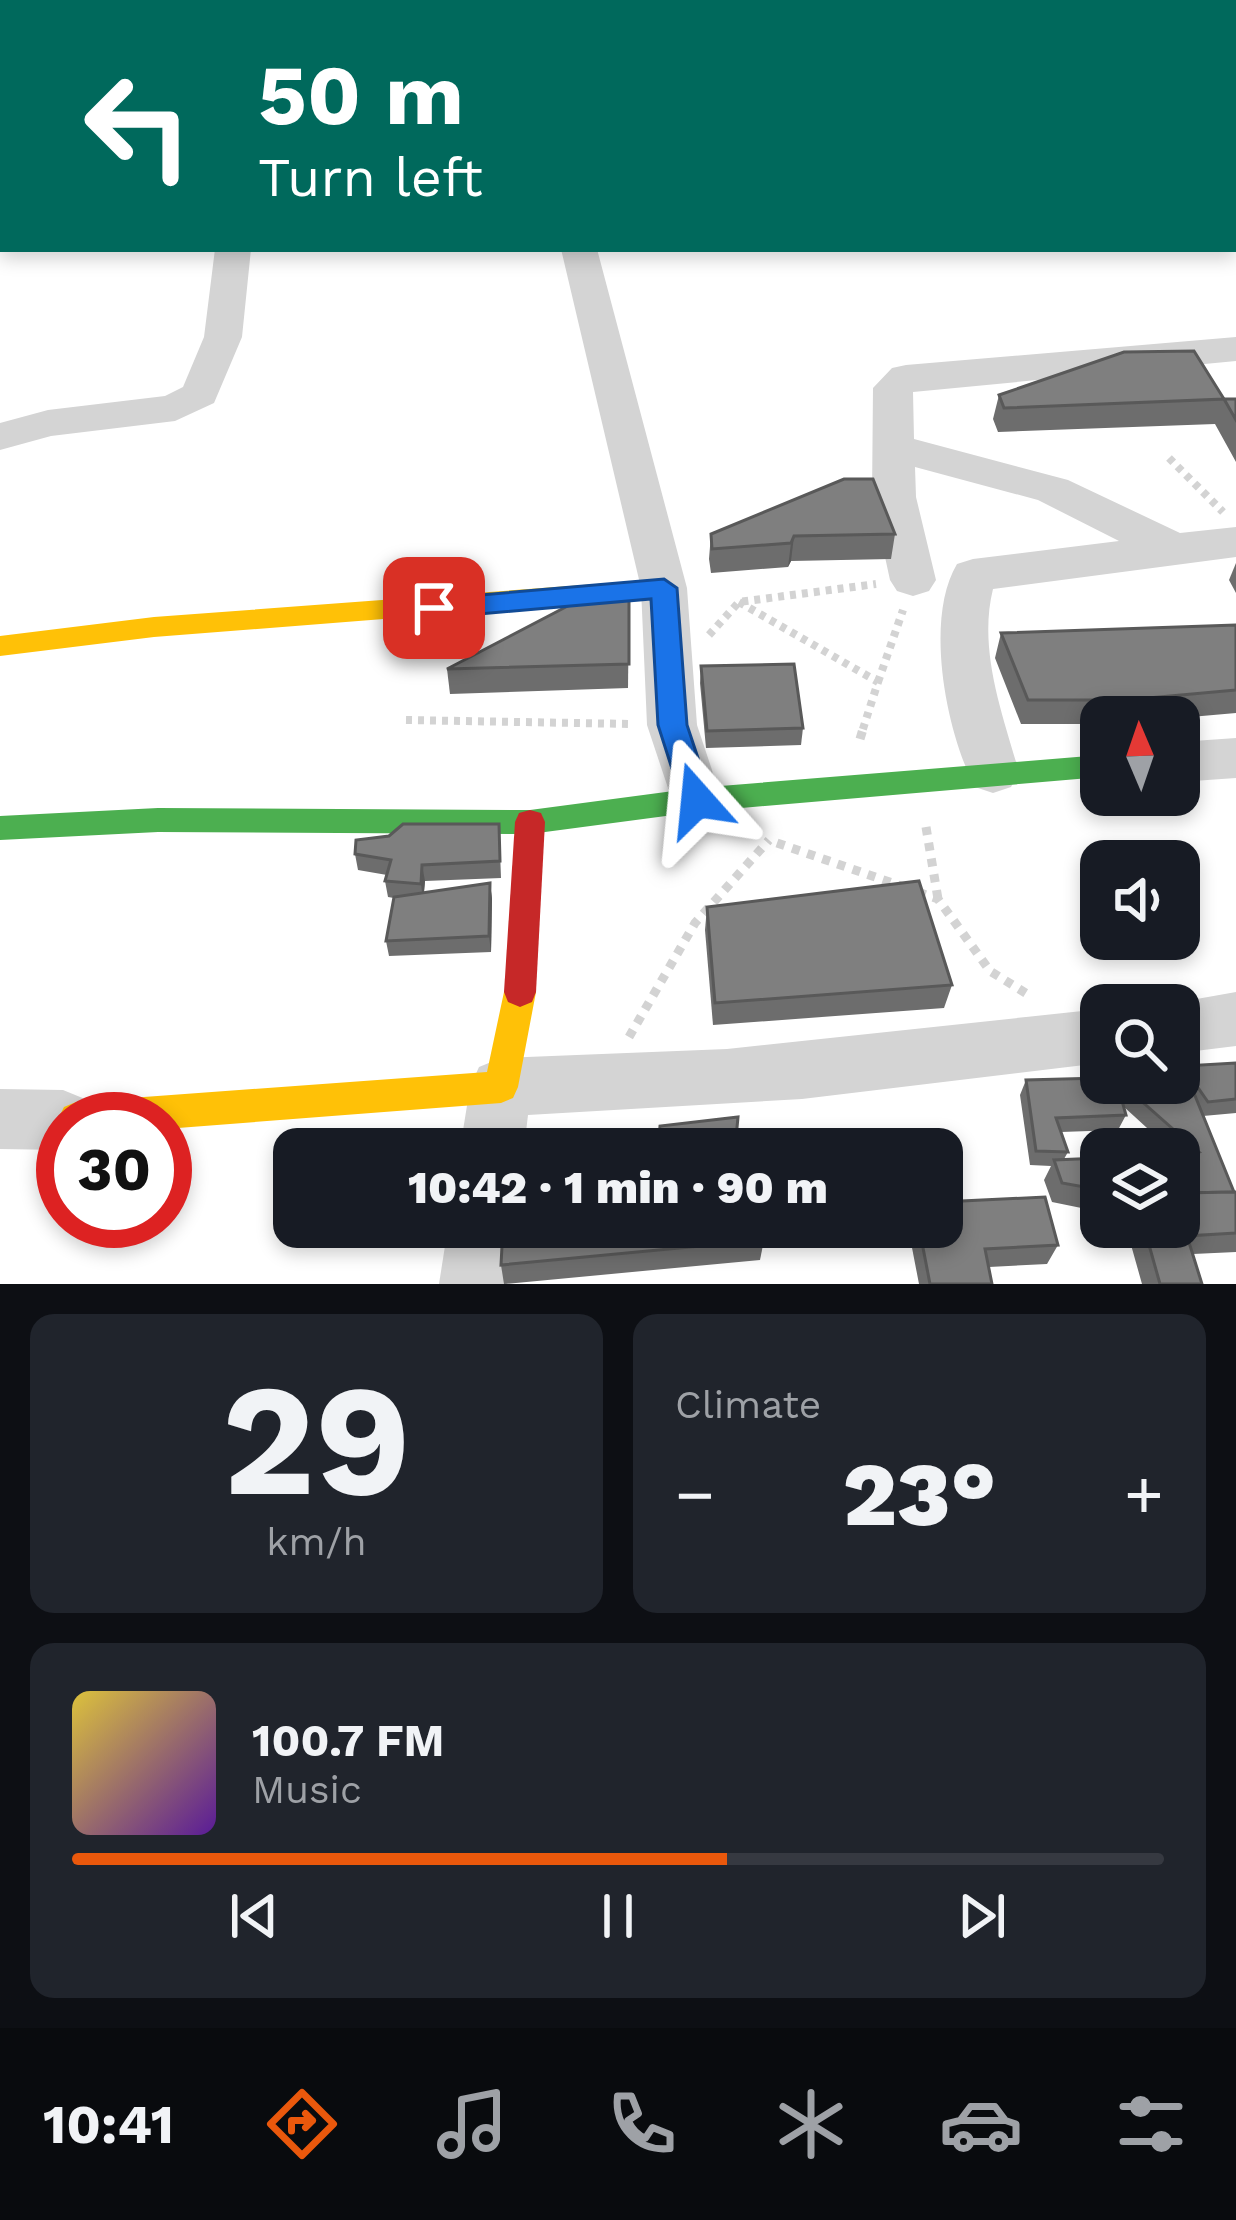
<!DOCTYPE html>
<meta charset="utf-8">
<style>
body{margin:0;font-family:"Work Sans",sans-serif;background:#20242c;color:#f1f3f6;height:100vh;display:flex;flex-direction:column;font-size:45px;white-space:nowrap}
*{box-sizing:border-box;margin:0}
p{font-size:39px;color:#9ea1a6}
.icon{flex:none;width:66px;height:66px;fill:none;stroke:currentColor;stroke-width:2;stroke-linecap:round;stroke-linejoin:round}
.map{position:relative;height:1284px;overflow:hidden}
.drawer{display:flex;flex-direction:column;gap:30px;padding:30px;background:#0d0f14;flex:1}
.drawer>*{flex:none}
.hud{position:absolute;left:0px;top:0px;width:1236px;height:252px;box-shadow:0 6px 18px #0003;background:#00695c;color:#fff;overflow:hidden}
.needle{width:78px;rotate:358deg}
.tools{position:absolute;left:1080px;top:696px;display:grid;gap:24px}
.tools a{display:grid;place-items:center;width:120px;height:120px;border-radius:24px;background:#171b24;box-shadow:0 6px 18px #0003;font-size:60px}
.speed{position:absolute;left:36px;top:1092px;display:flex;gap:24px;font-size:60px;font-weight:700;text-align:center}
.speed>*{display:grid;place-content:center;width:156px;height:156px;border-radius:50%;background:#171b24;box-shadow:0 6px 18px #0003;line-height:1}
.speed .limit{border:18px solid #d22;background:#fff;color:#111}
.pin{position:absolute;display:grid;place-items:center;width:102px;height:102px;color:#fff;margin:-51px;border-radius:24px;box-shadow:0 6px 18px #0006}
.me{position:absolute;width:132px;margin:-66px;rotate:342deg;stroke-linejoin:round;filter:drop-shadow(0 0 9px #0008)}
.turn{display:flex;align-items:center;gap:42px;height:252px;padding:0 60px;font-size:54px}
.turn .icon{width:156px;height:156px;stroke-width:2.5}
.turn b{display:block;font-size:84px;line-height:102px}
.big{font-size:90px;font-weight:800;line-height:1.1}
.drawer .card{flex:1;display:flex;flex-direction:column;justify-content:center;gap:18px;min-width:0;padding:0 42px;border-radius:24px;background:#20242c}
.drawer .dial{align-items:center;gap:0}
.dial b{font-size:156px;line-height:1}
.song{display:flex;align-items:center;gap:36px}
.cover{width:144px;height:144px;border-radius:18px;background:linear-gradient(135deg,hsl(50 70% 55%),hsl(270 70% 35%))}
.played{height:12px;border-radius:6px;background:linear-gradient(90deg,#ea580c 60%,#363941 60%)}
.keys{display:flex;justify-content:space-around;direction:ltr}
.heat{display:flex;justify-content:space-between;align-items:center;font-size:66px;direction:ltr}
.drawer .tiles{flex:1;display:grid;gap:30px;grid-template-columns:1fr 1fr}
.card:last-child{grid-column:span 2}
.trip{position:absolute;left:273px;top:1128px;width:690px;height:120px;border-radius:24px;background:#171b24;box-shadow:0 6px 18px #0003;font-weight:800;line-height:120px;text-align:center}
.tab-bar{display:flex;height:192px;justify-content:space-around;align-items:center;background:#090b0e;color:#9ea1a6}
.tab-bar .icon{width:84px;height:84px}
.tab-bar .current{color:#ea580c}
.tab-bar b{font-size:54px;color:#f1f3f6}
.map>svg:first-child{display:block}
.lines{fill:none;stroke-linecap:round;stroke-linejoin:round}
.path-far1{stroke:#d3d3d3;stroke-width:8;stroke-dasharray:6 6;stroke-linecap:butt}
.path{stroke:#d3d3d3;stroke-width:9;stroke-dasharray:8 8;stroke-linecap:butt}
.street{fill:#d4d4d4;fill-rule:evenodd}
.fast{fill:#4caf50;fill-rule:evenodd}
.slow{fill:#ffc107;fill-rule:evenodd}
.jam{fill:#c62828;fill-rule:evenodd}
.wall{fill:#6d6d6d}
.shaded-wall{fill:#595959}
.building{fill:#7f7f7f;stroke:#595959;stroke-width:3}
.route{fill:#1a73e8;stroke:#114b97;stroke-width:3}
</style>
<div class="map">
<svg width="1236" height="1284" viewBox="0 0 1236 1284">
<rect width="100%" height="100%" fill="#fff"/>
<g class="lines">
<!-- path-far1 -->
<g class="path-far1">
<polyline points="1169,458 1223,512"/>
<polyline points="739,602 878,682 862,732"/>
<polyline points="709,635 739,602 876,584"/>
<polyline points="878,682 903,610"/>
<polyline points="406,720 632,724"/>
</g>
<!-- path -->
<g class="path">
<polyline points="860,739 863,729"/>
<polyline points="926,827 938,899"/>
<polyline points="777,843 904,887"/>
<polyline points="918,892 938,899 990,971 1032,997"/>
<polyline points="629,1037 695,923 769,840"/>
</g>
<!-- street -->
<g class="street">
<rect x="759" y="0" width="28" height="3"/>
<polygon points="1233,55 1236,56 1236,77 1233,76"/>
<rect x="1233" y="184" width="3" height="20"/>
<polygon points="215,249 251,249 242,337 214,403 175,421 51,436 0,450 0,423 48,410 165,396 183,387 204,337"/>
<polygon points="561,249 597,249 687,588 697,725 722,800 715,815 696,821 677,815 647,725 641,588"/>
<path d="M1236,337V361L913,392L914,439L1068,480L1180,533L1236,527V557L993,589C978,649 1002,713 1019,772L1011,787L993,793L975,787C946,732 924,619 957,564L973,559L1119,541L1038,500L915,467L916,497L936,580L929,591L913,596L897,591L890,580L872,497L873,388L892,368L906,365Z"/>
<polygon points="1236,738 1236,778 1179,782 1179,742"/>
<polygon points="1236,992 1236,1046 1179,1053 1179,1005 1163,1005"/>
<polygon points="1101,1009 1101,1063 802,1099 528,1115 524,1149 460,1149 470,1087 479,1067 501,1058 727,1049"/>
<polygon points="0,1089 63,1090 85,1099 94,1119 63,1119 63,1150 0,1149"/>
<polygon points="448,1227 514,1227 507,1284 439,1284"/>
</g>
<!-- fast -->
<polygon class="fast" points="1101,755 1101,777 696,812 530,834 158,832 0,840 0,816 158,808 530,810 696,788"/>
<!-- slow -->
<g class="slow">
<polygon points="664,579 677,588 664,597 154,637 0,656 0,636 154,617"/>
<polygon points="520,977 532,982 536,992 518,1087 513,1098 501,1103 165,1129 165,1119 63,1119 63,1129 58,1119 64,1107 76,1102 487,1072 504,992 508,982"/>
</g>
<!-- jam -->
<polygon class="jam" points="530,810 541,813 545,822 536,992 532,1002 520,1007 508,1002 504,992 515,822 519,813"/>
</g>
<!-- wall -->
<g class="wall">
<polygon points="1233,115 1236,122 1234,129 1236,179 1233,179"/>
<polygon points="999,395 1236,399 1236,462 1215,424 998,432 993,419"/>
<polygon points="711,534 895,534 891,559 791,561 788,567 711,573 709,559"/>
<polygon points="1236,563 1236,593 1229,580"/>
<polygon points="629,597 628,688 450,694 447,669"/>
<polygon points="1236,625 1236,713 1179,718 1101,717 1101,724 1021,724 995,658 1001,633"/>
<polygon points="701,666 803,728 801,745 706,748 700,683"/>
<polygon points="499,824 501,878 425,881 424,893 490,883 492,899 491,952 389,956 386,941 394,898 388,897 385,881 387,875 358,870 355,854"/>
<polygon points="707,907 952,985 944,1008 713,1025 705,930"/>
<polygon points="1236,1063 1236,1113 1203,1116 1234,1192 1236,1192 1236,1252 1193,1254 1202,1284 1142,1284 1126,1227 1179,1227 1179,1149 1170,1149 1123,1106 1126,1115 1118,1130 1061,1132 1068,1152 1064,1159 1101,1158 1101,1212 1052,1202 1044,1180 1051,1166 1030,1165 1020,1095 1026,1080 1179,1083 1179,1067"/>
<polygon points="791,1227 879,1227 875,1238 793,1241"/>
<polygon points="908,1227 942,1227 1058,1245 1047,1264 989,1267 992,1284 919,1284"/>
<polygon points="764,1240 760,1260 504,1284 501,1265"/>
</g>
<!-- shaded-wall -->
<g class="shaded-wall">
<polygon points="794,536 791,561 788,567 791,543"/>
<polygon points="422,865 425,881 423,900 421,884"/>
<polygon points="490,883 492,899 491,952 489,936"/>
</g>
<!-- building -->
<g class="building">
<polygon points="1029,0 1107,0 1109,3 1030,3"/>
<polygon points="1233,127 1236,131 1236,163 1233,163"/>
<polygon points="1194,351 1224,399 1004,408 999,395 1124,352"/>
<polygon points="1224,399 1236,399 1236,420"/>
<polygon points="844,479 873,479 895,534 794,536 791,543 712,549 711,534"/>
<polygon points="585,597 629,597 629,664 447,669"/>
<polygon points="1236,625 1236,690 1126,700 1028,700 1001,633"/>
<polygon points="794,664 803,728 707,731 701,666"/>
<polygon points="403,824 499,824 500,861 422,865 421,884 385,881 391,860 355,854 356,840 389,836"/>
<polygon points="919,881 952,985 715,1003 707,907"/>
<polygon points="490,883 489,936 386,941 394,897"/>
<polygon points="1236,1063 1236,1099 1208,1102 1183,1066"/>
<polygon points="1183,1066 1234,1192 1180,1193 1179,1158 1199,1152 1121,1083 1179,1083 1179,1067"/>
<polygon points="1101,1078 1101,1083 1117,1083 1126,1115 1056,1118 1068,1152 1036,1151 1026,1080"/>
<polygon points="738,1117 735,1149 658,1149 660,1126"/>
<polygon points="1101,1158 1101,1190 1062,1183 1054,1160"/>
<polygon points="1179,1190 1180,1193 1236,1192 1236,1233 1187,1236 1202,1284 1160,1284 1144,1227 1179,1227"/>
<polygon points="1045,1197 1058,1245 985,1249 992,1284 930,1284 919,1227 942,1227 942,1202"/>
<polygon points="503,1227 761,1227 764,1240 501,1265"/>
</g>
<!-- route -->
<polygon class="route" points="664,579 677,588 687,725 712,800 707,809 686,809 682,800 658,725 651,599 434,618 421,608 434,599"/>
</svg>
<div class="tools">
<a><svg class="needle" viewBox="-14 -14 28 28"><path d="M0-13l5 13h-10z" fill="#e53935"/><path d="M0 13l5-13h-10z" fill="#9ea1a6"/></svg></a>
<a><svg class="icon" aria-label="sound" viewBox="0 0 24 24"><path d="M4 9h4l5-4v14l-5-4H4zM17 9q2 3 0 6"/></svg></a>
<a><svg class="icon" aria-label="search" viewBox="0 0 24 24"><circle cx="10" cy="10" r="6"/><path d="M15 15l6 6"/></svg></a>
<a><svg class="icon" aria-label="layers" viewBox="0 0 24 24"><path d="M12 4l9 5-9 5-9-5zM3 14l9 5 9-5"/></svg></a>
</div>
<div class="speed"><div class="limit">30</div></div>
<div class="pin" style="left:434px;top:608px;background:#d93025"><svg class="icon" aria-label="arrive" viewBox="0 0 24 24"><path d="M6 21V4h12l-3 4 3 4H6"/></svg></div>
<svg class="me" style="left:697px;top:800px" viewBox="-20 -20 40 40"><path d="M0-17L14 15 0 8-14 15z" fill="#1a73e8" stroke="#fff" stroke-width="4"/></svg>
<div class="trip">10:42 · 1 min · 90 m</div>
<div class="hud">
<div class="turn"><svg class="icon" aria-label="left" viewBox="0 0 24 24"><path d="M17 20v-9H6M10 6l-5 5 5 5"/></svg><div><b>50 m</b>Turn left</div></div>
</div>
</div>
<section class="drawer">
<div class="tiles">
<div class="card dial"><b>29</b><p>km/h</p></div>
<div class="card"><p>Climate</p>
<div class="heat"><a>−</a><b class="big">23°</b><a>+</a></div>
</div>
<div class="card">
<div class="song"><i class="cover"></i><div><b>100.7 FM</b><p>Music</p></div></div>
<div class="played"></div>
<div class="keys"><svg class="icon" aria-label="previous" viewBox="0 0 24 24"><path d="M18 5L8 12l10 7zM5 5v14"/></svg><svg class="icon" aria-label="pause" viewBox="0 0 24 24"><path d="M8 5v14M16 5v14"/></svg><svg class="icon" aria-label="next" viewBox="0 0 24 24"><path d="M6 5l10 7-10 7zM19 5v14"/></svg></div>
</div>
</div>
</section>
<nav class="tab-bar">
<b>10:41</b>
<svg class="icon current" aria-label="directions" viewBox="0 0 24 24"><path d="M12 3l9 9-9 9-9-9zM9 14v-3h6M13 9l2 2-2 2"/></svg>
<svg class="icon" aria-label="music" viewBox="0 0 24 24"><path d="M9 18V5l10-2v13"/><circle cx="6" cy="18" r="3"/><circle cx="16" cy="16" r="3"/></svg>
<svg class="icon" aria-label="phone" viewBox="0 0 24 24"><path d="M5 4h4l2 5-3 2q2 4 5 5l2-3 5 2v4C11 20 4 13 5 4z"/></svg>
<svg class="icon" aria-label="climate" viewBox="0 0 24 24"><path d="M12 3v18M4 7l16 10M4 17L20 7"/></svg>
<svg class="icon" aria-label="car" viewBox="0 0 24 24"><path d="M5 17H2v-5l4-1 3-4h7l3 4 3 1v5h-3M9 17h6M6 11h13"/><circle cx="7" cy="17" r="2"/><circle cx="17" cy="17" r="2"/></svg>
<svg class="icon" aria-label="filters" viewBox="0 0 24 24"><path d="M4 7h16M4 17h16"/><circle cx="9" cy="7" r="2"/><circle cx="15" cy="17" r="2"/></svg>
</nav>
